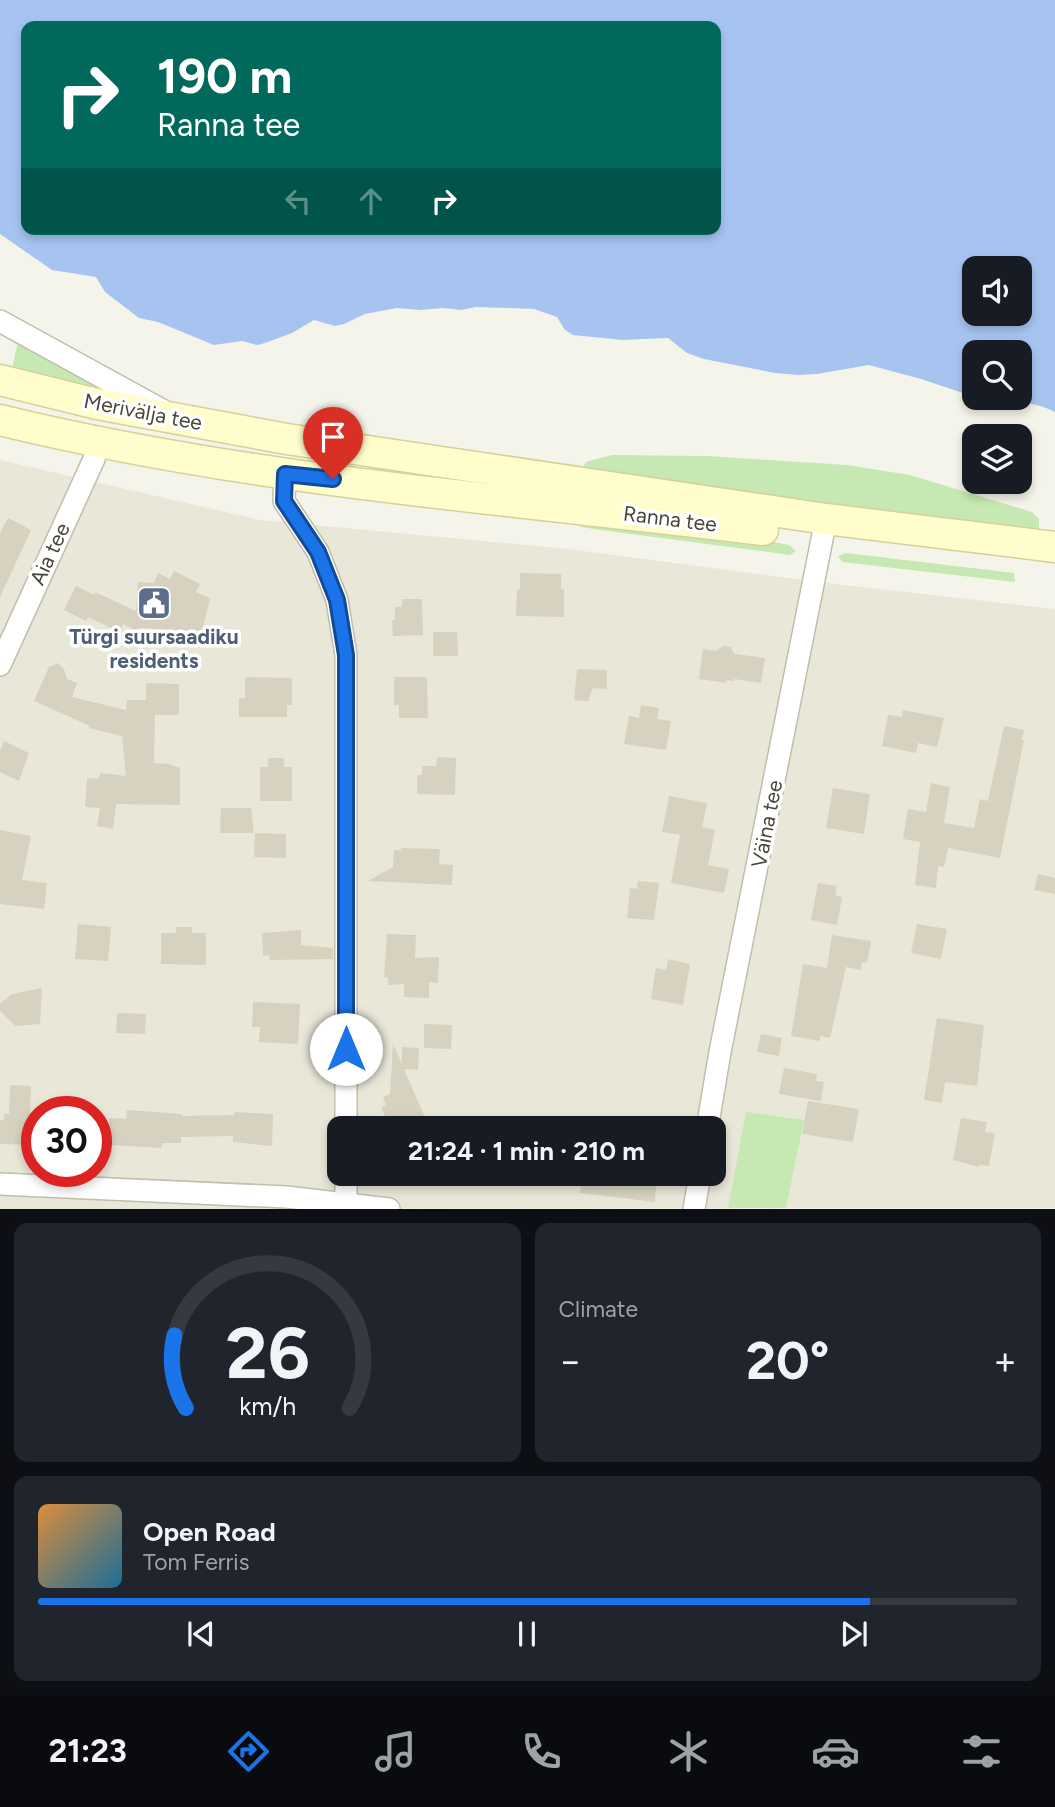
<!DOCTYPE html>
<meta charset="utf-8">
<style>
body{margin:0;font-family:Figtree,sans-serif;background:#20242c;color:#f1f3f6;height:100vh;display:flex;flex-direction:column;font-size:26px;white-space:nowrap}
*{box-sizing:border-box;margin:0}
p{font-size:23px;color:#9ea1a6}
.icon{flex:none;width:38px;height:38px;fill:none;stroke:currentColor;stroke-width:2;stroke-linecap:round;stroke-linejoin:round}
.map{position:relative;height:1209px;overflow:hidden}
.drawer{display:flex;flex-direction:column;gap:14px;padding:14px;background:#0d0f14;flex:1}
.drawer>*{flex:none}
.banner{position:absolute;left:21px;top:21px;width:700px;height:214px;border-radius:14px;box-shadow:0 4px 10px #0003;background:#00695c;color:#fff;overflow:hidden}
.controls{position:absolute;left:962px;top:256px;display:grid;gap:14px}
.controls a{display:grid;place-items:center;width:70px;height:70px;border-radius:14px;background:#171b24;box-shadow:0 4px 10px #0003;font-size:35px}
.speed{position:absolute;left:21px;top:1096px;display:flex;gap:14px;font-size:35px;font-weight:700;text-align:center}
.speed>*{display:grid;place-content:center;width:91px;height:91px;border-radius:50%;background:#171b24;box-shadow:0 4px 10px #0003;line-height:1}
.speed .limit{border:10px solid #d22;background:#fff;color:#111}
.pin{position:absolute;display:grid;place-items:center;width:60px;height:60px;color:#fff;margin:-72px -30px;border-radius:50% 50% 50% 0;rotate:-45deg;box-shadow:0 0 7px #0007}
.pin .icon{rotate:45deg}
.me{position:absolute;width:77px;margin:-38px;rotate:0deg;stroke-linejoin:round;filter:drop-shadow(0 0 5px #0008)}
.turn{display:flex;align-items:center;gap:24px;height:147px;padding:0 21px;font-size:32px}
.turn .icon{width:91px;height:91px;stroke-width:2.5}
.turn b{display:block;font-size:49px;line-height:60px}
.lanes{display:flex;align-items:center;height:66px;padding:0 21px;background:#0003;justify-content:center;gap:35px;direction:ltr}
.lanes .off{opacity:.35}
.big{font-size:52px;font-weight:700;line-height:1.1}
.drawer .tile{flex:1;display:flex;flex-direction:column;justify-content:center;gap:10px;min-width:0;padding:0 24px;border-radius:14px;background:#20242c}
.drawer .dial{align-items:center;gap:0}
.dial svg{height:182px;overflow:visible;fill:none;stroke:#363941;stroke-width:7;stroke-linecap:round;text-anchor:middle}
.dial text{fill:#f1f3f6;stroke:none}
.song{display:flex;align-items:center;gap:21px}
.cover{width:84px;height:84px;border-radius:10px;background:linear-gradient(135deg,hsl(30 70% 55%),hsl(200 70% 35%))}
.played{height:7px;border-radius:4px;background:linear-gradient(90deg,#1a73e8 85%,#363941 85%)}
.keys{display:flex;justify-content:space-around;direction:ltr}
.heat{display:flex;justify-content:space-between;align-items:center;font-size:38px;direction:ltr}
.drawer .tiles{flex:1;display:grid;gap:14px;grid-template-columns:1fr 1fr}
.tile:last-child{grid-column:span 2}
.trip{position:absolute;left:327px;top:1116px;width:399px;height:70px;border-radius:14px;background:#171b24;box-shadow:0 4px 10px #0003;font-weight:700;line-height:70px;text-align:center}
.menu{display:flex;height:112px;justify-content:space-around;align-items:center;background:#090b0e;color:#9ea1a6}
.menu .icon{width:49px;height:49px}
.menu .selected{color:#1a73e8}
.menu b{font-size:32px;color:#f1f3f6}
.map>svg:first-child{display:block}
.residential{fill:#e9e7d8;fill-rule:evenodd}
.green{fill:#c6e9b3}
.water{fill:#a7c4f1;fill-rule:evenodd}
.building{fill:#d7d2bf}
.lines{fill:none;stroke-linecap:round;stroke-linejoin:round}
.minor-casing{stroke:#c1beac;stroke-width:24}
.secondary-casing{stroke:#d5d19a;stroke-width:33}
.minor{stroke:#fff;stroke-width:21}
.secondary{stroke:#fffdcb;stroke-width:30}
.route-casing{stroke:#114b97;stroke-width:18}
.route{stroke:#1a73e8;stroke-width:12}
.labels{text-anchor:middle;stroke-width:7;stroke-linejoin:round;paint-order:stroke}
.street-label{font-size:21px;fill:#494638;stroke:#fff}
.service-label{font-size:21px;font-weight:bold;fill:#4e5e75;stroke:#fff}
</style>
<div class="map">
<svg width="1055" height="1209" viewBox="0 0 1055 1209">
<rect width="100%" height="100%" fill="#f5f4ea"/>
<!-- residential -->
<path class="residential" d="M0,460L260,520L568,549L835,584L1055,609V1208L0,1209ZM37,1111H96V1171H37ZM340,1129H714V1174H340Z"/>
<!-- green -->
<g class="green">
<polygon points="18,341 92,384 88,390 12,369"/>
<polygon points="612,455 707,456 847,465 910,475 1032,512 1039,519 1039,528 1030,534 589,474 583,468 586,462"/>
<polygon points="578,522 763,540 789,545 796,551 790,555 608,531 581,527"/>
<polygon points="846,553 1014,573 1015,582 842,562 838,556"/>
<polygon points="746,1112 804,1120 786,1208 728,1208"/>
</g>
<!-- water -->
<path class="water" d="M0,0H1055V412C1040,404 1023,404 1008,397H1020V352H975V395H969L921,379L869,365L817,374L798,375L775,373L704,359L687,353L668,338L622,340L573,335L565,330L557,317L534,309L509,308L476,307L461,310L443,308L420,310L397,308L365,314L344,324L335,326L314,320L292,333L265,343L257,345L242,341L214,345L158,322L139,318L105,292L96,277L52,270L0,234ZM26,26H716V229H26ZM975,268H1020V313H975Z"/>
<!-- building -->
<g class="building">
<polygon points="8,518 31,530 0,597 0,533"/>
<polygon points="174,571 200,584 196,592 210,598 202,632 169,630 167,635 157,629 139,628 137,631 123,624 120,632 88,617 86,621 64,610 76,586 94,595 95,592 136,611 138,582 154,583 158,573 170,579"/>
<polygon points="520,573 561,574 561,589 564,589 564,617 516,616 517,589 520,589"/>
<polygon points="402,599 422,599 423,635 393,636 392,620 395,620 395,607 402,607"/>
<polygon points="433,632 457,632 458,656 433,656"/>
<polygon points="723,646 731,647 734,654 765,658 761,683 734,679 734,681 726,680 726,683 699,679 703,649 716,651"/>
<polygon points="58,663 64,669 67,679 77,683 72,697 126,710 127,700 146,700 146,683 179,684 179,715 155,715 154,763 169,764 180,768 180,805 116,804 113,829 97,826 100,808 85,807 87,778 99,779 100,773 126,776 122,736 89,728 90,726 34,701 49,667"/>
<polygon points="577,669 607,670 607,689 593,688 588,701 574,700"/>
<polygon points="245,677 292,678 292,705 287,705 287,717 239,717 239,698 245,698"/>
<polygon points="394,677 427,677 428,718 399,718 399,705 394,705"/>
<polygon points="641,705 659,708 657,719 671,721 666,750 624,744 629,716 639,718"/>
<polygon points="903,710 944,718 937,747 918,743 916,753 882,746 888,715 902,717"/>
<polygon points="1004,726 1024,730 1022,740 1024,740 1000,858 948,848 944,867 938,866 936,888 915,885 920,842 903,839 908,809 926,812 931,783 950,787 944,823 974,828 980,799 988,801"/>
<polygon points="4,741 29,753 19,781 0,772 0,751"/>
<polygon points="437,757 456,758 455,795 417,794 417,775 422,775 422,766 436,766"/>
<polygon points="268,758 284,758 284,767 292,767 292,801 260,801 260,767 268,767"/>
<polygon points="833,788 870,794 864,834 826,828"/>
<polygon points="669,796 707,803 702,827 715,830 708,865 729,869 724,893 671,883 680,835 662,832"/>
<polygon points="221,808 251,808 254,833 220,833"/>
<polygon points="0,830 31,836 22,880 47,883 44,909 0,904"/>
<polygon points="255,833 286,834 286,858 254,857"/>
<polygon points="401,848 440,849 439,864 453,865 452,885 368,881 393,867 394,850 401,850"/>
<polygon points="1038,874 1055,878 1055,894 1034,890"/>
<polygon points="638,881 659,883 654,920 627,918 630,888 637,889"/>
<polygon points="818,883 837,886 835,895 842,897 837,925 811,920"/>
<polygon points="78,924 111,927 108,961 75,959"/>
<polygon points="917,924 947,929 941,959 911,953"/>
<polygon points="176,927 192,927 192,933 206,933 206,965 161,964 161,933 176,933"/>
<polygon points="301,930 301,945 333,948 333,959 270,960 269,955 263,956 262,933"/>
<polygon points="387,934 416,935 415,958 439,957 438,983 429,982 429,998 404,997 404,984 388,985 388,978 384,977"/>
<polygon points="832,935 871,941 867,963 862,962 861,970 846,967 830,1038 820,1036 820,1041 791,1036 803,964 827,968"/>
<polygon points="668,959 690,964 683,1005 651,999 656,968 666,970"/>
<polygon points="42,988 40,1024 15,1026 0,1011 0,1004 12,994"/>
<polygon points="253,1002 300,1004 298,1044 259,1042 260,1027 252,1027"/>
<polygon points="117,1013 146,1014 145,1034 116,1033"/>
<polygon points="937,1018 984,1025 977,1086 945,1082 942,1103 924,1100"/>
<polygon points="424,1024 452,1025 451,1049 424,1048"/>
<polygon points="761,1034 782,1038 779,1056 757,1052"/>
<polygon points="393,1044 402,1064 402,1047 419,1048 418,1070 404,1069 426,1120 420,1122 423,1129 390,1129 381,1107 386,1105 383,1097 390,1094"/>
<polygon points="784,1068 817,1074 816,1081 824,1082 821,1101 779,1094"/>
<polygon points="10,1085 31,1086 30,1116 35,1116 34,1133 29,1132 29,1145 0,1144 0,1120 4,1120 4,1114 9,1114"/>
<polygon points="808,1101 859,1109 853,1142 802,1134"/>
<polygon points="127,1110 182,1114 182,1116 234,1115 234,1112 273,1114 272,1146 233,1142 233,1136 181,1137 181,1143 162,1143 162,1148 108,1145 109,1118 126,1119"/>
<polygon points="961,1118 987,1122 985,1132 995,1133 989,1166 979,1165 979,1167 953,1160"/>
<polygon points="583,1174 657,1174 655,1202 580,1193"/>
</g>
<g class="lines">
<!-- minor casing -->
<g class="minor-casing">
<g id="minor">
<polyline points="0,321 162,410"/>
<polyline points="285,474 284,501 318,552 337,600 346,655 346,1129"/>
<polyline points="0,665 94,459 97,443"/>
<polyline points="707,1129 720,1052 826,519"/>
<polyline points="346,1174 346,1203"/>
<polyline points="0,1184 286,1197 389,1209"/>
<polyline points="694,1209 700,1174"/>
</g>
</g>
<!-- secondary casing -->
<g class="secondary-casing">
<g id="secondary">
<polyline points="0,380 97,404 287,439 826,519 1055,547"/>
<path d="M0,420C250,481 508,499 763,530"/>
</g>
</g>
<!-- minor -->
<use href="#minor" class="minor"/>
<!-- secondary -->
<use href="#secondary" class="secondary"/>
</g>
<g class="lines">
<!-- route casing -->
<g class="route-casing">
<polyline id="route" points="333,479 285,474 284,501 318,552 337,600 346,655 346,1049"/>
</g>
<!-- route -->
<use href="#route" class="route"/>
</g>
<!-- icons -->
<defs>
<g id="civic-square" transform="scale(1.75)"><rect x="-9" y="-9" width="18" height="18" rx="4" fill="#5c6f8a" stroke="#fff"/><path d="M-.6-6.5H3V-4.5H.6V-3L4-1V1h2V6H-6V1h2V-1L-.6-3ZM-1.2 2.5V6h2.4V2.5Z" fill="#fff"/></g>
</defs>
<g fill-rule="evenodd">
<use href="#civic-square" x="154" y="603"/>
</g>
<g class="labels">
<!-- street labels -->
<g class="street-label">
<text transform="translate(143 412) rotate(11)" y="7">Merivälja tee</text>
<text transform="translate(670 519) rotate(7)" y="7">Ranna tee</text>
<text transform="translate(50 554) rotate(-65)" y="7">Aia tee</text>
<text transform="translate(767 824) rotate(-79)" y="7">Väina tee</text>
</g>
<!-- service labels -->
<g class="service-label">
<text x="154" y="644">Türgi suursaadiku<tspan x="154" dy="24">residents</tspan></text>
</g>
</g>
</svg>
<div class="controls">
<a><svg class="icon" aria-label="sound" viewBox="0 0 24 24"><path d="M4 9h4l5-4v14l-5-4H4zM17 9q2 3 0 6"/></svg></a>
<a><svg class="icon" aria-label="search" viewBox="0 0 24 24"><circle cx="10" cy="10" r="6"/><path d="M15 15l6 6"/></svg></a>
<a><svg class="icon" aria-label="layers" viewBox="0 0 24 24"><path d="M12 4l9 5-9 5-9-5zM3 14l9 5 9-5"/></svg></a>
</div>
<div class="speed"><div class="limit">30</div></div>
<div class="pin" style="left:333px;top:479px;background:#d93025"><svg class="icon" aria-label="arrive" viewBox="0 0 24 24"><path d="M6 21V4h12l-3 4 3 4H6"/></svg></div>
<svg class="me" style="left:346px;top:1049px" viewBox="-20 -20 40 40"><circle r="19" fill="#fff"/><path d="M0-13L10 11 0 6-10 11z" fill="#1a73e8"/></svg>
<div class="trip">21:24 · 1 min · 210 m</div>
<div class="banner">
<div class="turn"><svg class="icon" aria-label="right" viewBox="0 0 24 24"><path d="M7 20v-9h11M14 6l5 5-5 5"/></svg><div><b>190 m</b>Ranna tee</div></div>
<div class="lanes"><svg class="icon off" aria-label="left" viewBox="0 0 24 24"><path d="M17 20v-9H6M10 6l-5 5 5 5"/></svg><svg class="icon off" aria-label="ahead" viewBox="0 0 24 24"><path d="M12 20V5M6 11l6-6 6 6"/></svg><svg class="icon" aria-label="right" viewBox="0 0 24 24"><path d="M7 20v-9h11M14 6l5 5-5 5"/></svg></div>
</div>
</div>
<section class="drawer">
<div class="tiles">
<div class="tile dial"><svg viewBox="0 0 100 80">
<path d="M14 69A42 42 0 1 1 86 69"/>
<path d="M14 69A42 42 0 0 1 9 37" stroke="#1a73e8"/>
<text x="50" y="56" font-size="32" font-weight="700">26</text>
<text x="50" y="72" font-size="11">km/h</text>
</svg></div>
<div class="tile"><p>Climate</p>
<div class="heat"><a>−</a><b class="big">20°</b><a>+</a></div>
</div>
<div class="tile">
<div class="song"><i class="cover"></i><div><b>Open Road</b><p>Tom Ferris</p></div></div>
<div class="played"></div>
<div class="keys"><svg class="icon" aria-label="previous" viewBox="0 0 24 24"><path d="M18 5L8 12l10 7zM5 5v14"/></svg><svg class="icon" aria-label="pause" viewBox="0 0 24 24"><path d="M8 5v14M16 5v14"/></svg><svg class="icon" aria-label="next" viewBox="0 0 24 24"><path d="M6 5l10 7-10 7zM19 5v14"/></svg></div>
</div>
</div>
</section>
<nav class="menu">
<b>21:23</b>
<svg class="icon selected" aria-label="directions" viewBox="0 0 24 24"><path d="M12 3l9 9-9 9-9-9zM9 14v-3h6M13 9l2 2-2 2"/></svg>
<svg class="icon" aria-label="music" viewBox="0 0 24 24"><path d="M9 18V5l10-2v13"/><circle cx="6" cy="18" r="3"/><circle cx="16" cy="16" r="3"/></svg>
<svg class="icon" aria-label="phone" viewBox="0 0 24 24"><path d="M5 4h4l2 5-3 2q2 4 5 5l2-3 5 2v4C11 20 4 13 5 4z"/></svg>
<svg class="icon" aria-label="climate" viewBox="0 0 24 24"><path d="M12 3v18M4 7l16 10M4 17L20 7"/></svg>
<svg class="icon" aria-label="car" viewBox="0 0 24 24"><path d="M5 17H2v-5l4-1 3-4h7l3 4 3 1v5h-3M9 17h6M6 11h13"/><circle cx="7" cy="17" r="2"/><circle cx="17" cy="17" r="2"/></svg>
<svg class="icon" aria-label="filters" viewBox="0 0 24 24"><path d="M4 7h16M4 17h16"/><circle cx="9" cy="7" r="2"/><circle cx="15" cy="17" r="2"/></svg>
</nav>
